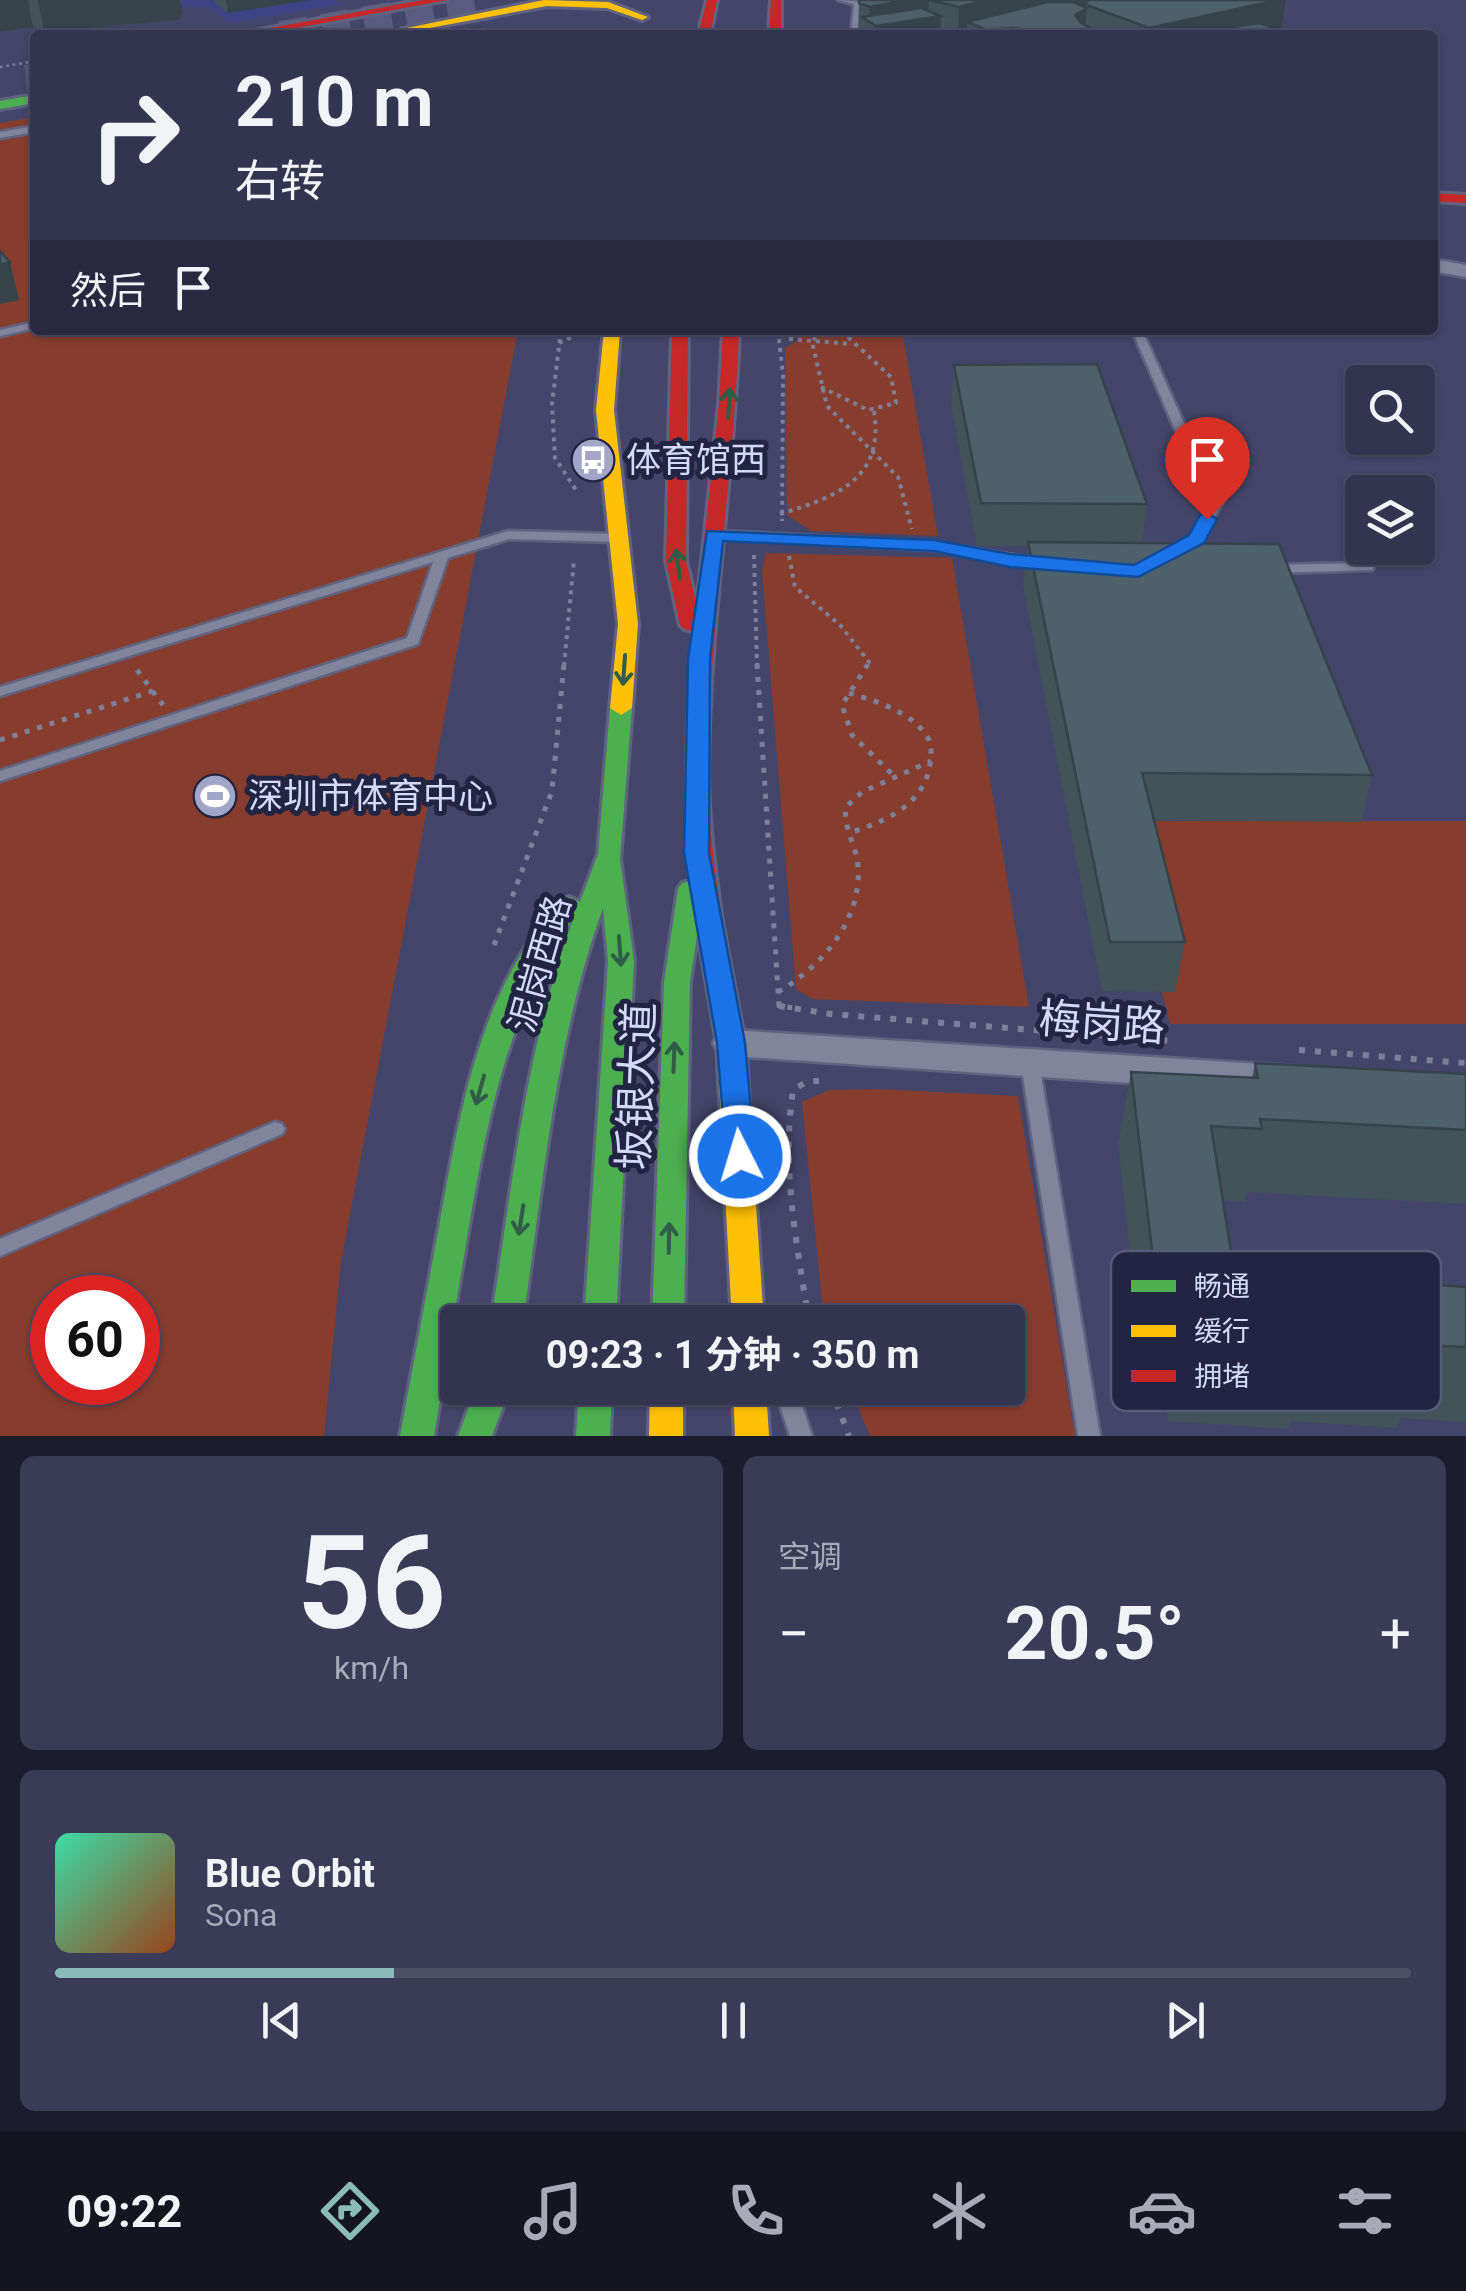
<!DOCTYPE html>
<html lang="zh">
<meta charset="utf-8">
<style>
body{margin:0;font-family:Roboto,"Noto Sans SC",sans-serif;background:#3a3c57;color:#f1f3f6;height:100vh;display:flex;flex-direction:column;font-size:38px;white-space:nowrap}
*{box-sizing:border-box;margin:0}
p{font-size:32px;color:#a8aab7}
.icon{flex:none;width:55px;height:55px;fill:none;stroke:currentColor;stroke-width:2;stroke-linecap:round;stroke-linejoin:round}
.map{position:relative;height:1436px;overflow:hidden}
.drawer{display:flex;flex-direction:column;gap:20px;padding:20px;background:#1c1d2c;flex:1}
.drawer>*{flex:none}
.hud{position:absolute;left:30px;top:30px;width:1408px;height:305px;border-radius:10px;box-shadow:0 2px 8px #0004,0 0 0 2px #4d4f67;background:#323450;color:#f1f3f6;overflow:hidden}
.controls{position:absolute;left:1345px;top:365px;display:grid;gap:20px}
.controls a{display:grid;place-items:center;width:90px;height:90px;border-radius:10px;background:#323450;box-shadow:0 2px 8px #0004,0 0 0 2px #4d4f67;font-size:50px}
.speed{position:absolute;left:30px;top:1275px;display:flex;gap:20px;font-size:50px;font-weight:700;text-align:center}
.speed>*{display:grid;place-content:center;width:130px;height:130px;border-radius:50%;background:#323450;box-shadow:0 2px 8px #0004,0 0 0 2px #4d4f67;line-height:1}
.speed .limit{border:15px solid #d22;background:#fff;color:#111}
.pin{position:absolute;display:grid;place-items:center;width:85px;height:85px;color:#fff;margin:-102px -42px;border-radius:50% 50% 50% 0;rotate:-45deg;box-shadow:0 0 10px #0007}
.pin .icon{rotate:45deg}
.me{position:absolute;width:110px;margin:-55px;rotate:355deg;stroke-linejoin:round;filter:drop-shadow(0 0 8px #0008)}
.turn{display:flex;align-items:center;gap:35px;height:210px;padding:0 40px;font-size:45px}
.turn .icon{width:130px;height:130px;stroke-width:2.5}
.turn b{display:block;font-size:70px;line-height:85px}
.then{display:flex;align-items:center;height:95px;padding:0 40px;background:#0003;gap:20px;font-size:38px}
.big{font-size:75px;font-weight:700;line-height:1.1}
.drawer .card{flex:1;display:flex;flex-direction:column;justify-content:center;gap:15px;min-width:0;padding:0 35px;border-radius:15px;background:#3a3c57}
.drawer .dial{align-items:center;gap:0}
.dial b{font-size:130px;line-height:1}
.song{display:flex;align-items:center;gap:30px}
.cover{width:120px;height:120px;border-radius:15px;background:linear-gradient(135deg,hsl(160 70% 55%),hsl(20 70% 35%))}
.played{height:10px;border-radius:5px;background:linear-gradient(90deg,#8bbbb9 25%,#4d4f67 25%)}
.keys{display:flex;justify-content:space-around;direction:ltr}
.heat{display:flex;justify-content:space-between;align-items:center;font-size:55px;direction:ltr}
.drawer .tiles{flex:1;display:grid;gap:20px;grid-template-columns:1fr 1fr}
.card:last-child{grid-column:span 2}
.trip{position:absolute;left:440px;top:1305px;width:585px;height:100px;border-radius:10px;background:#323450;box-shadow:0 2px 8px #0004,0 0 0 2px #4d4f67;font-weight:700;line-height:100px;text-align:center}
.dock{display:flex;height:160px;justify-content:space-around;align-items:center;background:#141520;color:#a8aab7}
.dock .icon{width:70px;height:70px}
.dock .selected{color:#8bbbb9}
.dock b{font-size:45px;color:#f1f3f6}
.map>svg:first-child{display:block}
.built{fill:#3e4386}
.green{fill:#863d2e;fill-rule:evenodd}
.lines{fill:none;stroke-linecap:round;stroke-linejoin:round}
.primary-tunnel{stroke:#595c7f;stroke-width:28;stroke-dasharray:28 14;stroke-linecap:butt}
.lane-casing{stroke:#606380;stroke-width:5}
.street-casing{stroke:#606380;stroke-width:5}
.fast-casing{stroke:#606380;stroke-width:6}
.slow-casing{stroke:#606380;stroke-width:6}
.jam-casing{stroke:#606380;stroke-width:6}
.path-far3{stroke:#7d8098;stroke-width:2.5;stroke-dasharray:2.5 4;stroke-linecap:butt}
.path-far2{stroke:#7d8098;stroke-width:4;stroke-dasharray:4 5;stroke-linecap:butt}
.path-far1{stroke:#7d8098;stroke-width:5;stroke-dasharray:5 8;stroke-linecap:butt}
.path{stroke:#7d8098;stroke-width:6;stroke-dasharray:6 10;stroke-linecap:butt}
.lane{fill:#80849d;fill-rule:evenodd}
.street{fill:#80849d;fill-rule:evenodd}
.fast{fill:#4caf50;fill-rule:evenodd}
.slow{fill:#ffc107;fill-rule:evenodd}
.jam{fill:#c62828;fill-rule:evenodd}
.wall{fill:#43535a}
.shaded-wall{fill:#37434a}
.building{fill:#4e6069;stroke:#37434a;stroke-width:2.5}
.oneway{stroke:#325c48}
.route{fill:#1a73e8;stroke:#114b97;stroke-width:2.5}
.labels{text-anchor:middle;stroke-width:10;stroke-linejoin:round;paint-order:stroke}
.poi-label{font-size:35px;fill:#d3d9f8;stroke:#212542;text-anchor:start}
.street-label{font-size:35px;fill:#d3d9f8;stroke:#212542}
.near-street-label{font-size:42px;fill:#d3d9f8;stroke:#212542}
.key{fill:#212542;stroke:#565b79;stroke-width:2.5}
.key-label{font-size:28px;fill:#d3d9f8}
</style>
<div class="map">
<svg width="1466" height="1436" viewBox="0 0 1466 1436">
<rect width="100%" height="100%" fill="#43466a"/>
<!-- built -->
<polygon class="built" points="121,0 334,0 341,4 231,23 208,7 128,5"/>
<!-- green -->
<g class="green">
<path d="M35,117V330H518L341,1262L324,1436H0V123ZM52,1298H138V1382H52Z"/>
<polygon points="797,330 902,330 938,536 811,531 787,515 785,348 797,341"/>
<polygon points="766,553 952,558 1029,1007 812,999 796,989 762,570"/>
<polygon points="1119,821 1466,821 1466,1024 1170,1024"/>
<polygon points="878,1089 1018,1096 1075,1436 870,1436 850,1388 1008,1388 1008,1322 824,1322 802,1102 829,1090"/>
</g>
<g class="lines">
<!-- primary-tunnel -->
<g class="primary-tunnel">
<polyline points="281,35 481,0"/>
<polyline points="26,79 35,78"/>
</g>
<!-- lane casing -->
<g class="lane-casing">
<g id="lane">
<polygon points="838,0 862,2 859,35 851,35 854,4"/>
<polygon points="35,126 35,132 0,138 0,132"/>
<polygon points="35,322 35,328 0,336 0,330"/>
<polygon points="1132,330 1142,330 1195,448 1224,500 1201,542 1172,556 1165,552 1167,549 1191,536 1212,500 1183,448"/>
<polygon points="508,531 617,534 624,538 617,542 509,539 448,558 418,644 0,781 0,771 407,638 433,562 0,696 0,687"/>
<polygon points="718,531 934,542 1043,560 1050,564 1043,568 934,550 713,538 711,535 713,532"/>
<polygon points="1367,563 1374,567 1372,570 1271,573 1264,569 1271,565"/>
<polygon points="1030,1056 1037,1058 1039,1063 1100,1436 1078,1436 1021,1063 1023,1058"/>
<polygon points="275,1122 282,1124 285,1129 282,1134 0,1256 0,1239"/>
<polygon points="774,1388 796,1388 812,1436 790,1436"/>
</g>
</g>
<!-- street casing -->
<g class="street-casing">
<g id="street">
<polygon points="1432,259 1466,265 1466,277 1432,271"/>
<polygon points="731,1030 1293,1066 1306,1070 1312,1080 1306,1090 1293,1094 731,1056 718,1052 713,1043 718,1034"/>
</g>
</g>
<!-- fast casing -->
<g class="fast-casing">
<g id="fast">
<polygon points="35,95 35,103 0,109 0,101"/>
<path d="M621,701L632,708L620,859L634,961L616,1322H584L608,961L603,908C555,1040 543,1184 523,1322H491C512,1187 526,1045 574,917C507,1011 487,1121 468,1232C457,1300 445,1368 434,1436H400C413,1368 425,1300 438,1232C457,1129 474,1015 538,929C547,917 555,901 569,897L580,902L598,854L610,708Z"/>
<polygon points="691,881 700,883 704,889 690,982 684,1322 652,1322 664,982 678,889 682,883"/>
<polygon points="476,1388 510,1388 492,1436 458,1436"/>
<polygon points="579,1388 612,1388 610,1436 576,1436"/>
</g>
</g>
<!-- slow casing -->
<g class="slow-casing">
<g id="slow">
<polygon points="544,0 608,2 648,17 642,20 607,8 547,6 408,32 402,29"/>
<polygon points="604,330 620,330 614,410 638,624 632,708 621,715 610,708 618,624 596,410"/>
<polygon points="709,913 718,916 722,922 745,1043 764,1322 732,1322 717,1043 696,922 700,916"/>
<polygon points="650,1388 683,1388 683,1436 649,1436"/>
<polygon points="733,1388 766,1388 769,1436 735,1436"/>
</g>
</g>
<!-- jam casing -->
<g class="jam-casing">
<g id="jam">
<polygon points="423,0 447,0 258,35 232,35"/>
<polygon points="707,0 717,0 710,35 698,35"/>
<polygon points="771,0 781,0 781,35 769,35"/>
<polygon points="1432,193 1466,195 1466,203 1432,201"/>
<path d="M672,330H688L686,561L697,606L719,404L723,330H739C734,477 709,623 708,770C708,821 715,872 722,922L718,928H700L696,922C684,824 685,729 694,631L684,629L680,625L666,561Z"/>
</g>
</g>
<!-- path-far3 -->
<polyline class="path-far3" points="0,67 35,61"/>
<!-- path-far2 -->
<g class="path-far2">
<polyline points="561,330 552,404 555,458 576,490"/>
<polyline points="778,330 783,376 782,521"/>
<polyline points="789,330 789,339 852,344"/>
<polyline points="821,330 812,342 827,406 898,477 912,529"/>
<polyline points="559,343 572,337 573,330"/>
<polyline points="821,387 868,410 896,403 891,377 849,338 850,330"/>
<path d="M780,514C836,497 885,479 874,411"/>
<polyline points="754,555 757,666"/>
<polyline points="789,556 795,587 840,625 869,662 866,666"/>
<polyline points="564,666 574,560"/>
</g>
<!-- path-far1 -->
<g class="path-far1">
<polyline points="757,664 779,1006 794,1008"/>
<polyline points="868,664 842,705 852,735 895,777"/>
<polyline points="137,670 163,705"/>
<path d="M849,693C875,701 906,710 924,732C933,743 932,755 929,769C921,807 883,822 849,833"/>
<polyline points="0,740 153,691"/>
<polyline points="494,945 552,791 564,664"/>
<path d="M778,992C821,967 862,921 858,867C857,846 843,829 846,807L862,792L931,761"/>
</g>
<!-- path -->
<g class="path">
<polyline points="779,1006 831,1014 1174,1041"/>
<polyline points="1299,1050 1466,1063"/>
<path d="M809,1322C797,1245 781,1168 793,1090L806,1082L828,1080"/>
<polyline points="831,1388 849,1436"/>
</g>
<!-- lane -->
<use href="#lane" class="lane"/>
<!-- street -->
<use href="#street" class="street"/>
<!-- fast -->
<use href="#fast" class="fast"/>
<!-- slow -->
<use href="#slow" class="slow"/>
<!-- jam -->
<use href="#jam" class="jam"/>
</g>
<!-- wall -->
<g class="wall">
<polygon points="0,0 180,0 183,13 179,20 44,32 33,27"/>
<polygon points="212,0 310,0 228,13"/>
<polygon points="859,0 1286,0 1281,30 1296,35 858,35"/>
<polygon points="954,365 1147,504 1142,543 1372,775 1361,822 1154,820 1185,942 1175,992 1102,991 1023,585 1028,546 977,546 951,405"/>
<polygon points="1255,1063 1466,1074 1466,1204 1247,1192 1245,1202 1223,1201 1239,1302 1295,1305 1300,1287 1388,1293 1391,1282 1466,1287 1466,1422 1401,1418 1397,1428 1292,1421 1289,1429 1168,1421 1167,1409 1147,1408 1118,1144 1131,1072 1252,1078"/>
</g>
<!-- shaded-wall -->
<g class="shaded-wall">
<polygon points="0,0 28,0 33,27 0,32"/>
<polygon points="38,0 180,0 183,13 179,20 44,32"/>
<polygon points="226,0 310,0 228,13"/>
<polygon points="885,0 929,0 928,12 941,16 940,35 876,35 876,26 869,22 870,7"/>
<polygon points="986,0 1127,0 1084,4 1084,10 1087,8 1085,35 1014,28 1014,35 987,35 987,30 967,22 966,35 958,35 959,7"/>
<polygon points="1278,0 1286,0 1280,35 1149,35 1149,28"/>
<polygon points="10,262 19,300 0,304 0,265"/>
</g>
<!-- building -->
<g class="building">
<polygon points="859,0 905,0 870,7 859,3"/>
<polygon points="929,0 986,0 959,7"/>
<polygon points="1089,0 1278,0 1149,28 1084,4"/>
<polygon points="1048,2 1073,2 1087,8 1075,15 1081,23 1097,31 1090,35 1055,35 1014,28 987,30 967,22"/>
<polygon points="921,8 941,16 876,26 862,17"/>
<polygon points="1259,23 1296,35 1181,35"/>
<polygon points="479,27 488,33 531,33 529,35 435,35"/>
<polygon points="0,251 10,262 0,265"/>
<polygon points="1097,364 1147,504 981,503 954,365"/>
<polygon points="1028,542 1279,544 1372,775 1142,773 1185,942 1110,942"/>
<polygon points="1255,1063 1466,1074 1466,1130 1260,1119 1262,1129 1211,1126 1239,1302 1303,1305 1300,1287 1394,1293 1391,1282 1466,1287 1466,1347 1420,1345 1422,1355 1309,1347 1310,1355 1185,1348 1183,1336 1162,1335 1131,1072 1258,1078"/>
</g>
<!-- one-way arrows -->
<defs><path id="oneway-shaft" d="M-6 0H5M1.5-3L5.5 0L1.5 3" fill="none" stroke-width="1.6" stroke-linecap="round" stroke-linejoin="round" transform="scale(2.5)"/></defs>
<g class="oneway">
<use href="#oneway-shaft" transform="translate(729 403) rotate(-87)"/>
<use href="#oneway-shaft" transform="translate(678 564) rotate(-98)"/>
<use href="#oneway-shaft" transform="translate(624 670) rotate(94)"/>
<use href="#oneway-shaft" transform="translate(620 951) rotate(86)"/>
<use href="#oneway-shaft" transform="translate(674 1057) rotate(-88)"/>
<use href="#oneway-shaft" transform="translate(480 1090) rotate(106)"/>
<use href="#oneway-shaft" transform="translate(521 1220) rotate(99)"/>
<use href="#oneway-shaft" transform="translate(669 1238) rotate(-89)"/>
</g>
<!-- route -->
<polygon class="route" points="1207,513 1217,519 1204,543 1138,577 1010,567 934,551 723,541 710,659 709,853 745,1043 755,1156 751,1165 730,1165 726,1156 717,1043 684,853 688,659 707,531 934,540 1010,554 1134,565 1189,535 1200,515"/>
<!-- icons -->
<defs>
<g id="bus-disc" transform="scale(2.25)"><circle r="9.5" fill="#a1a6c6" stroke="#212542"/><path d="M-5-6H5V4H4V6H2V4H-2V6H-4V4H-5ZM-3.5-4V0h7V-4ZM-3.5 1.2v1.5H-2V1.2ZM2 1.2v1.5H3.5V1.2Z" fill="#fff"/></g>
<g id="stadium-disc" transform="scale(2.25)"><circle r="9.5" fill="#a1a6c6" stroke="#212542"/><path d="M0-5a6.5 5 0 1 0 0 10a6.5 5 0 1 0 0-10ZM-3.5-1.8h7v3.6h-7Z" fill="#fff"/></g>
</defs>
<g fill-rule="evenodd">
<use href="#bus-disc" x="593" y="460"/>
<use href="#stadium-disc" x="215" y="796"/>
</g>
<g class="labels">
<!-- poi labels -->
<g class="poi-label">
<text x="626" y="472">体育馆西</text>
<text x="248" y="808">深圳市体育中心</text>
</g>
<!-- street labels -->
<g class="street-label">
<text transform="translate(540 964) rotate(-74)" y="12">泥岗西路</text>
</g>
<!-- near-street labels -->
<g class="near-street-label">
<text transform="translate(1102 1022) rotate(4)" y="15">梅岗路</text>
<text transform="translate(636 1086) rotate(-88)" y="15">坂银大道</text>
</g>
</g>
<!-- legend -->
<rect x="1111" y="1251" width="330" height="160" rx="15" class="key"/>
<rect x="1131" y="1280" width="45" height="12" fill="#4caf50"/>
<rect x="1131" y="1325" width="45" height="12" fill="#ffc107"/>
<rect x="1131" y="1370" width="45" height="12" fill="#c62828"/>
<g class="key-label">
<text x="1194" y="1296">畅通</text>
<text x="1194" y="1341">缓行</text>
<text x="1194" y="1386">拥堵</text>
</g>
</svg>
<div class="controls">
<a><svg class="icon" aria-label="search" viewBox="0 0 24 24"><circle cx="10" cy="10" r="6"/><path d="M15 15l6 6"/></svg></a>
<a><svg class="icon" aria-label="layers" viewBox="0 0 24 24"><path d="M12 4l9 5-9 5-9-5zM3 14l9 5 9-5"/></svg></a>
</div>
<div class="speed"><div class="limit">60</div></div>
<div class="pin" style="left:1207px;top:519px;background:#d93025"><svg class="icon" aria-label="arrive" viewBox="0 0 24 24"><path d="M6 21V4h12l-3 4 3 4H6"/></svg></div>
<svg class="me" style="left:740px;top:1156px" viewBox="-20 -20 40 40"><circle r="17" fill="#1a73e8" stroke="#fff" stroke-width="3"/><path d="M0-11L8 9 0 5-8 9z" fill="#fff"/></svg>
<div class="trip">09:23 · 1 分钟 · 350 m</div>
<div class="hud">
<div class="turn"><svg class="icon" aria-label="right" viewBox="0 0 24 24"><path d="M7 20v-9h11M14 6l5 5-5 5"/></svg><div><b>210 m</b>右转</div></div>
<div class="then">然后<svg class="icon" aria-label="arrive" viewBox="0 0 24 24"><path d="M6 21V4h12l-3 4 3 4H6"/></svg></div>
</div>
</div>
<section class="drawer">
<div class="tiles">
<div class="card dial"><b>56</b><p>km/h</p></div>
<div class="card"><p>空调</p>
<div class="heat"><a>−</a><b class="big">20.5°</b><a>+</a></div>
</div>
<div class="card">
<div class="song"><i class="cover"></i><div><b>Blue Orbit</b><p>Sona</p></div></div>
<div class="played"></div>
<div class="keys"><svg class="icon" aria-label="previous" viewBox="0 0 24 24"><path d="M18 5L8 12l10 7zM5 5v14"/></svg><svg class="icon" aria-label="pause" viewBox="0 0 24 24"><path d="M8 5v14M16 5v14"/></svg><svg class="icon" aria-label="next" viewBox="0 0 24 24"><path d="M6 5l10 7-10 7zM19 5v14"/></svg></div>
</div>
</div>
</section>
<nav class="dock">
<b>09:22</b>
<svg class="icon selected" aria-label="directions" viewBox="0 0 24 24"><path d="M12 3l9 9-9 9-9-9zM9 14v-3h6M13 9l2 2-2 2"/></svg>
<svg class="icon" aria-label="music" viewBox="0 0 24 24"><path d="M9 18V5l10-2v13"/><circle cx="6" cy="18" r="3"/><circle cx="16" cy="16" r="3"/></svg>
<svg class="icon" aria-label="phone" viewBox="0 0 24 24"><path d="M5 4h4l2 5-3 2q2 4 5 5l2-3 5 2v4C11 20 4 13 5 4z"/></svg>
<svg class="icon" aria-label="climate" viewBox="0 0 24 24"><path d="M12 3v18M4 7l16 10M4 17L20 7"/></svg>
<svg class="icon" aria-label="car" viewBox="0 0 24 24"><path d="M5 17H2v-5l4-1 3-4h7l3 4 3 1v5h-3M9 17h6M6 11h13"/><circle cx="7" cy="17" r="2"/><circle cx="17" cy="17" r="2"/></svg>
<svg class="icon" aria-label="filters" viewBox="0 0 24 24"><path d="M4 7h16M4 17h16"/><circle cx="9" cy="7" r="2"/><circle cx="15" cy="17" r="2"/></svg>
</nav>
